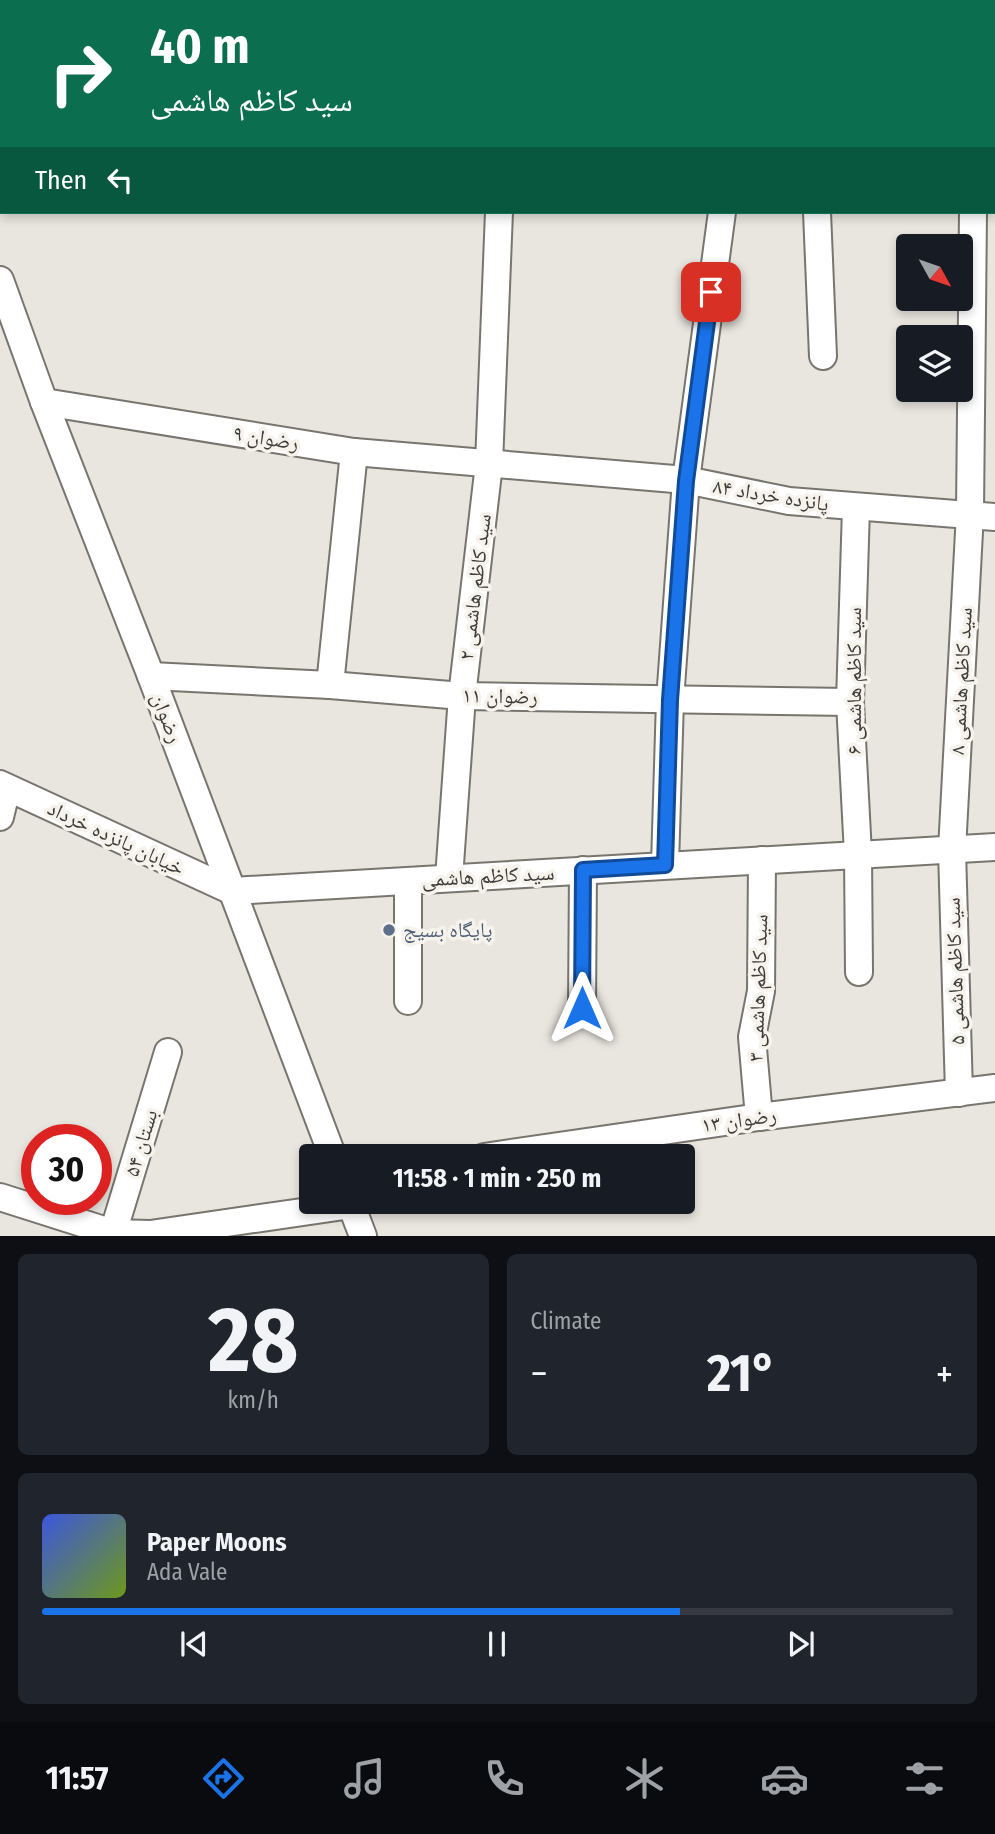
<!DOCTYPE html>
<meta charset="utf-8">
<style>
body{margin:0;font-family:"Fira Sans Condensed","Noto Naskh Arabic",sans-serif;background:#20242c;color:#f1f3f6;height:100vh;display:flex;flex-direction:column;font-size:26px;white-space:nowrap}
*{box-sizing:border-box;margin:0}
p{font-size:23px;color:#9ea1a6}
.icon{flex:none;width:38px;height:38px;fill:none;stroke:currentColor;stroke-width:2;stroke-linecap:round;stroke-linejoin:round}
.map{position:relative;height:1236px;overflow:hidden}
.panel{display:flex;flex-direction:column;gap:18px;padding:18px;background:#0d0f14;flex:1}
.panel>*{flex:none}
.guide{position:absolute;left:0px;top:0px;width:996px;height:214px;box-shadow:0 4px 10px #0003;background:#0b6e4f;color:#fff;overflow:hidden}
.needle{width:46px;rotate:130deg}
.fabs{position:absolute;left:896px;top:234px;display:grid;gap:14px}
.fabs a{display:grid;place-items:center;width:77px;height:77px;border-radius:7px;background:#171b24;box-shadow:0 4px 10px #0003;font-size:35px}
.speed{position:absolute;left:21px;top:1124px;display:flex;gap:14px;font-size:35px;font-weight:700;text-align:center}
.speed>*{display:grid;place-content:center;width:91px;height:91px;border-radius:50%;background:#171b24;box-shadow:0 4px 10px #0003;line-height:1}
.speed .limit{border:10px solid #d22;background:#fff;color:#111}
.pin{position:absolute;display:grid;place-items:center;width:60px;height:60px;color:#fff;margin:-30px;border-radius:14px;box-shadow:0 4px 10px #0006}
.me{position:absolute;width:77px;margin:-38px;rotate:0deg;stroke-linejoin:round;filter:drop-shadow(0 0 5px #0008)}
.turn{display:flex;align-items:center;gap:24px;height:147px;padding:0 35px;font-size:32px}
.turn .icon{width:91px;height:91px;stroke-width:2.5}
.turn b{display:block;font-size:49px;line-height:60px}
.then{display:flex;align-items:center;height:66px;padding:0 35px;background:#0003;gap:14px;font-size:26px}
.big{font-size:52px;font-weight:700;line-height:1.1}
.panel .card{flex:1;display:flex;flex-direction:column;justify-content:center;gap:10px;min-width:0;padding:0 24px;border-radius:10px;background:#20242c}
.panel .dial{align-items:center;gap:0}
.dial b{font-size:91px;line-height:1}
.song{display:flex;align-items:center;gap:21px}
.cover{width:84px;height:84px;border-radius:10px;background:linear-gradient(135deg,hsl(230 70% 55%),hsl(80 70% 35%))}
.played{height:7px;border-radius:4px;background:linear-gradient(90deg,#1a73e8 70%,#363941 70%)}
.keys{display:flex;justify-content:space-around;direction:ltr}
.heat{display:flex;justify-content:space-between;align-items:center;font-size:38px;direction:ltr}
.panel .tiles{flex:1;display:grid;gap:18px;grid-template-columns:1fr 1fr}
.card:last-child{grid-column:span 2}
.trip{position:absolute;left:299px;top:1144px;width:396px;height:70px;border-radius:7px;background:#171b24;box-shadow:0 4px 10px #0003;font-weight:700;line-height:70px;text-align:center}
.dock{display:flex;height:112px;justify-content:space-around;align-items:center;background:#090b0e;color:#9ea1a6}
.dock .icon{width:49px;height:49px}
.dock .current{color:#1a73e8}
.dock b{font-size:32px;color:#f1f3f6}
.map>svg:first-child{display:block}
.green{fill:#babfa5}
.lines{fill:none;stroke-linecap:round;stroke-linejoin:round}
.minor-casing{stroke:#78756f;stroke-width:30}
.minor{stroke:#fff;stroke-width:26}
.route-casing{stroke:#114b97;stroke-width:18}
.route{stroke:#1a73e8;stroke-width:12}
.service-dot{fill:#5c6f8a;stroke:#f6f3ec;stroke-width:2.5}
.labels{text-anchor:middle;stroke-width:7;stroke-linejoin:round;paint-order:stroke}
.street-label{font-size:21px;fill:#3d3c39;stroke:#f6f3ec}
.service-label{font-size:21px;fill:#4e5e75;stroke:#f6f3ec;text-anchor:start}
</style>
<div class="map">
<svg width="995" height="1236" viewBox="0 0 995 1236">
<rect width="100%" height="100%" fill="#e9e5df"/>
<!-- green -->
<polygon class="green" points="758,0 995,0 995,80 994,2 758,2"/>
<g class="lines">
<!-- minor casing -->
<g class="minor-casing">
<g id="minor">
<polyline points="137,0 137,2"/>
<polyline points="473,2 473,0"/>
<polyline points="750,2 751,0"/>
<polyline points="0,10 2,11"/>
<polyline points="994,103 995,103"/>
<polyline points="0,106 2,106"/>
<polyline points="817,212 823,356"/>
<polyline points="0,280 44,402 151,676 333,1157"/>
<polyline points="44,402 354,452 686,480 789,501 995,517"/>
<polyline points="856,508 850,702 858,854 859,972"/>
<polyline points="151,676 330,685 462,696 850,702"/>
<polyline points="330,685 354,452"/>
<polyline points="0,784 232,891 995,847"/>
<polyline points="0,817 7,788"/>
<polyline points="665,865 670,700 686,480 722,212"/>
<polyline points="449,878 462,696 489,464 499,212"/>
<polyline points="408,1001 408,881"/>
<polyline points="582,1008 583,870"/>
<polyline points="959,1093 952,850 970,513 973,212"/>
<polyline points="759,1117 752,1037 761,991 762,860"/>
<polyline points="484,1157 759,1117 995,1088"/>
<polyline points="0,1197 113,1233 150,1234 351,1205"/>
<polyline points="350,1202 363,1236"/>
<polyline points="113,1233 168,1052"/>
</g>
</g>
<!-- minor -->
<use href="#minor" class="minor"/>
</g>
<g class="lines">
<!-- route casing -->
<g class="route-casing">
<polyline id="route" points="582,1008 583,870 665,865 670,700 686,481 711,292"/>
</g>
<!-- route -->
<use href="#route" class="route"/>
</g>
<!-- markers -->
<circle class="service-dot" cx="389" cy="930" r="7"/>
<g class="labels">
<!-- street labels -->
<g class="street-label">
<text transform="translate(266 438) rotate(9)" y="7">رضوان ۹</text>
<text transform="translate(771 495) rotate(9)" y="7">پانزده خرداد ۸۴</text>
<text transform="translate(475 587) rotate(-83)" y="7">سید کاظم هاشمی ۲</text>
<text transform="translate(854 681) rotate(-90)" y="7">سید کاظم هاشمی ۶</text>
<text transform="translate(961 681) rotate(-87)" y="7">سید کاظم هاشمی ۸</text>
<text transform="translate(500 696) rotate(1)" y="7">رضوان ۱۱</text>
<text transform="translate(167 718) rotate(69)" y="7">رضوان</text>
<text transform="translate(116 838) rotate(25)" y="7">خیابان پانزده خرداد</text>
<text transform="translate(488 876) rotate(-3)" y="7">سید کاظم هاشمی</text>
<text transform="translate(955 971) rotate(-92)" y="7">سید کاظم هاشمی ۵</text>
<text transform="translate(758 988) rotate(-88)" y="7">سید کاظم هاشمی ۳</text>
<text transform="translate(739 1120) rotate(-8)" y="7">رضوان ۱۳</text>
<text transform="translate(141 1143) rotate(-73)" y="7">بستان ۵۴</text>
</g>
<!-- service labels -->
<g class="service-label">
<text x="403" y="937">پایگاه بسیج</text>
</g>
</g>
</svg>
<div class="fabs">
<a><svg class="needle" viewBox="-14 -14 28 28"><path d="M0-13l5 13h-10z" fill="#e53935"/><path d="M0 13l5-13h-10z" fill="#9ea1a6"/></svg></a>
<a><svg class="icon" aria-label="layers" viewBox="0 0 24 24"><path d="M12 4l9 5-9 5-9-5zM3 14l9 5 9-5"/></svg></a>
</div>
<div class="speed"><div class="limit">30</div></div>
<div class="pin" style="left:711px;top:292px;background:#d93025"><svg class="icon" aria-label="arrive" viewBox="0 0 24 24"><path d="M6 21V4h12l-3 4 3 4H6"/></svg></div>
<svg class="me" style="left:582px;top:1008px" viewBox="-20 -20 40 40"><path d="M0-17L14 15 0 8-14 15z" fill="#1a73e8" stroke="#fff" stroke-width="4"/></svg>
<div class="trip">11:58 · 1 min · 250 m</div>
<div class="guide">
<div class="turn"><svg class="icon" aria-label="right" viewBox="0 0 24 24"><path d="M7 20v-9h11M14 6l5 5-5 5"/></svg><div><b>40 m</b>سید کاظم هاشمی</div></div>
<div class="then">Then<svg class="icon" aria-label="left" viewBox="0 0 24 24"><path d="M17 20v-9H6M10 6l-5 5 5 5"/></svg></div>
</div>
</div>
<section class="panel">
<div class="tiles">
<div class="card dial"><b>28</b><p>km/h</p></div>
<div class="card"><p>Climate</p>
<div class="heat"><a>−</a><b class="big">21°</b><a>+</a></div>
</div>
<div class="card">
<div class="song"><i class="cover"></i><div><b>Paper Moons</b><p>Ada Vale</p></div></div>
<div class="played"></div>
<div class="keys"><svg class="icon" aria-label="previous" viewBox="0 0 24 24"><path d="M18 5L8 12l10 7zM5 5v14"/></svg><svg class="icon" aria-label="pause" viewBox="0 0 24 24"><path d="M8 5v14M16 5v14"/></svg><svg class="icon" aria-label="next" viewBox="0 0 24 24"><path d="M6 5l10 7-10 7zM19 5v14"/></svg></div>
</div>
</div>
</section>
<nav class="dock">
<b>11:57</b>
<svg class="icon current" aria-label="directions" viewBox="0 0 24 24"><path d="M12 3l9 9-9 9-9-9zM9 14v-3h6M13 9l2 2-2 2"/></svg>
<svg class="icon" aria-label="music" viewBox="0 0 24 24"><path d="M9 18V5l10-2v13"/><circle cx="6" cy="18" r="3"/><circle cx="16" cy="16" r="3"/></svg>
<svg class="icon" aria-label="phone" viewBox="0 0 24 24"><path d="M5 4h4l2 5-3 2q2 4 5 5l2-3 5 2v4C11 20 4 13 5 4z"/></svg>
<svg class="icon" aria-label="climate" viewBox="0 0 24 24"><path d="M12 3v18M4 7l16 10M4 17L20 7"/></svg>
<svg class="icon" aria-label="car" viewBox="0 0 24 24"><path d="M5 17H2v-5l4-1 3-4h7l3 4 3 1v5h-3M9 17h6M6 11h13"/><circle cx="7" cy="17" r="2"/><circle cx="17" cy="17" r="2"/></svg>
<svg class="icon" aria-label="filters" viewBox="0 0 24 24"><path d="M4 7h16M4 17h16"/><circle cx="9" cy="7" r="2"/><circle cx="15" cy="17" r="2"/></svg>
</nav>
